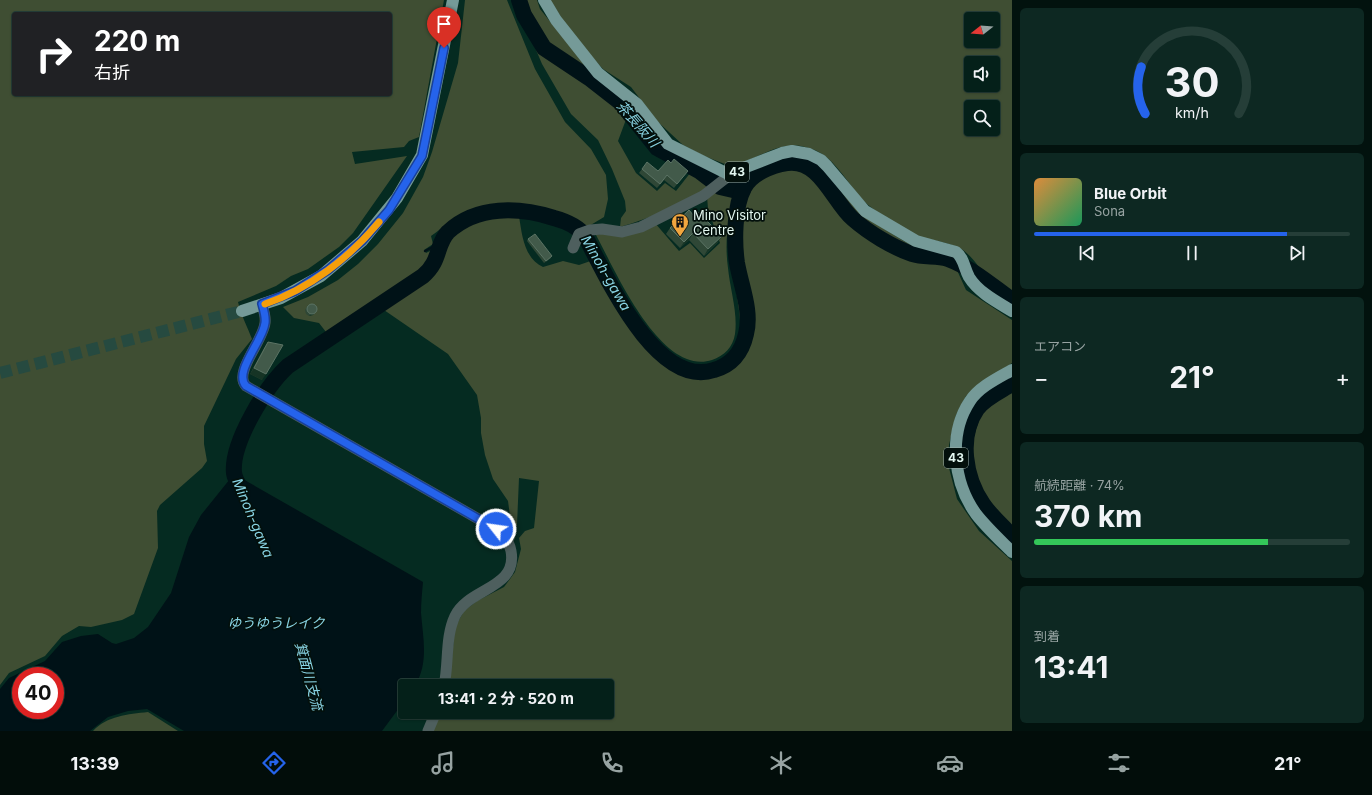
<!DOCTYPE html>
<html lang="ja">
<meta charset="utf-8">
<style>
body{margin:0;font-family:Inter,"Noto Sans JP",sans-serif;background:#0d2822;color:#f1f3f6;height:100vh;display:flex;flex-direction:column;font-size:15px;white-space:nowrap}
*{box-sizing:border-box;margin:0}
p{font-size:13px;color:#97a3a2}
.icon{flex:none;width:22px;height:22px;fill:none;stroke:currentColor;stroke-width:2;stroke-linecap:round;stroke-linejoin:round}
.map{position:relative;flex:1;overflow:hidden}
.panel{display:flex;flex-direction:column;gap:8px;padding:8px;background:#02120e;width:360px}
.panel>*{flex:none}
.top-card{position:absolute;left:12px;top:12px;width:380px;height:84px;border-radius:4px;box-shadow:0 1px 3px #0004,0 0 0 1px #253e38;background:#202124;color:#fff;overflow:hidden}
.needle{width:26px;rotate:253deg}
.controls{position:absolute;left:964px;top:12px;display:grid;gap:8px}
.controls a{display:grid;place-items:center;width:36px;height:36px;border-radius:4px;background:#042019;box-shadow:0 1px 3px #0004,0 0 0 1px #253e38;font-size:20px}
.speed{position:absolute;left:12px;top:667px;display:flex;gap:8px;font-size:20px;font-weight:700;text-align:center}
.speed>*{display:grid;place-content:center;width:52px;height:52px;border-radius:50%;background:#042019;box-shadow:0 1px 3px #0004,0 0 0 1px #253e38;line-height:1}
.speed .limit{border:6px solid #d22;background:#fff;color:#111}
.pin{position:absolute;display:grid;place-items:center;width:34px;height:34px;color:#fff;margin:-41px -17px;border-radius:50% 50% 50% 0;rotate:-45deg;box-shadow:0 0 4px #0007}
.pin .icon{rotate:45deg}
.me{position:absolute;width:44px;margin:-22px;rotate:300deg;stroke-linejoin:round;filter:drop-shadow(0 0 3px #0008)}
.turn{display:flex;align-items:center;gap:14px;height:84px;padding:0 16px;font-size:18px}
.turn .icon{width:52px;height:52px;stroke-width:2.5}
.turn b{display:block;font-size:28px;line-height:34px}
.big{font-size:30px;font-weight:700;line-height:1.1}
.panel .tile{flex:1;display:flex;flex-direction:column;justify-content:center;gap:6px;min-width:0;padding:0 14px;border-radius:6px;background:#0d2822}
.panel .dial{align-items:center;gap:0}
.dial svg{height:104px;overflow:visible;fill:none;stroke:#253e38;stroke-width:7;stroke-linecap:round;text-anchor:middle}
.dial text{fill:#f1f3f6;stroke:none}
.song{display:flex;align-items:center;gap:12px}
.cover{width:48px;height:48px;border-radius:6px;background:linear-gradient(135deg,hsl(30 70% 55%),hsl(150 70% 35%))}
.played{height:4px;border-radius:2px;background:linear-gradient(90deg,#2563eb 80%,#253e38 80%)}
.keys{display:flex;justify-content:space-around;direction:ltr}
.heat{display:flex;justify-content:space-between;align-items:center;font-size:22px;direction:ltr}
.charge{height:6px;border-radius:3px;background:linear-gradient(90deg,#34c759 74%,#253e38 0)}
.trip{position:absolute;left:398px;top:679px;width:216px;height:40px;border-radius:4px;background:#042019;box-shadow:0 1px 3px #0004,0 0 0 1px #253e38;font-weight:700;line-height:40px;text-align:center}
.tab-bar{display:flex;height:64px;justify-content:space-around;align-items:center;background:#020d0a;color:#97a3a2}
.tab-bar .icon{width:28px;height:28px}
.tab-bar .current{color:#2563eb}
.tab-bar b{font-size:18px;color:#f1f3f6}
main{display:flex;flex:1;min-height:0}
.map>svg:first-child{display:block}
.forest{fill:#3f4e33;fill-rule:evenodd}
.water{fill:#001217;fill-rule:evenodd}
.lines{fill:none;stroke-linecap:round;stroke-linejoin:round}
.stream{stroke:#001217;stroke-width:2.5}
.river{stroke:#001217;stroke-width:16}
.major-tunnel{stroke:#264a40;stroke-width:12;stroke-dasharray:12 6;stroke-linecap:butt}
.minor{stroke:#4e5f5e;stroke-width:11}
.major{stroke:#759a98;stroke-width:12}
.wall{fill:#2f4736}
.shaded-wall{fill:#163425}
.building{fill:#425a4a;stroke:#5b7364}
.route-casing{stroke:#184099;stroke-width:10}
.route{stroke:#2563eb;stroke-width:7}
.slow{stroke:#f59e0b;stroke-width:7}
.labels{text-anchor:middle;stroke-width:3.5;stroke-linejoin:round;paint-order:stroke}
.shield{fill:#03100c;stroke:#a0b2ac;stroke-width:1}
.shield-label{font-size:12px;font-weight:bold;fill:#e3f7f0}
.poi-label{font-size:13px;fill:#e3f7f0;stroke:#03100c;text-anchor:start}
.water-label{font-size:14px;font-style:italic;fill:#88d3e3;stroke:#03100c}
</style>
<main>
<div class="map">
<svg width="1012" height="731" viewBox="0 0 1012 731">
<rect width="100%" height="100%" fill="#052b21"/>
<!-- forest -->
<g class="forest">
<path d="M0,0H444L419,137L409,141L404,147L352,152L355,164L407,156L353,233L339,247L308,269L291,276L276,286L238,302C241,315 247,326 252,339L236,359L204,426V444L207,461L202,468L160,505L157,511L158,548L134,614L122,620L91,627L79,626L62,636L45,656L9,673L0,685ZM14,14H390V94H14Z"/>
<path d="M465,0H507L535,69L565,122L591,149L606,175L608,199L604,217L584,229C550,204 507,198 467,213C454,218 442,228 431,236L433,244L424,250L426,253L434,249L429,261L421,270L356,314L354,313L326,332L319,323L294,318L283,307L308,297L338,280L358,264L378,244L403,213L423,177L432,152L458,63Z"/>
<path d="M515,0H537L540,9L598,81L631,106L618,141L636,173L657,191L665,183L676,191L691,172L661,156L664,148L701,167L719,181C695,199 649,219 620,227L621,218L626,211L625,201L612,169L598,140L571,114L542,64Z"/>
<path d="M550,0H1012V294C1005,289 996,285 989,279C980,270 974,258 963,250C950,242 934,241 920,237C909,233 874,211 866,203C846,184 835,153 805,147C778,140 756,161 730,166L704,156L683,145L657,121L631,87L603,69L573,36ZM971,19H993V41H971ZM971,63H993V85H971ZM971,107H993V129H971Z"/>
<path d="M793,157L807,159L819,165L865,217L902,240L956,268L966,290L1012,320V363L966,396L956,415L949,445L948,464L957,499L979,531L1012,561V731H433L440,712H607V686H449L455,627L464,611L477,601L504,587L510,579L515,572L521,549L519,538L525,531L534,528L539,481L519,478L517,525L514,531H512L508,501L493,479L485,455L481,433V418L477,395L448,354L384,310C400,299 421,289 434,274C443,264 444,252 450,241C460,221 499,214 519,216C522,235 524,258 543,267L563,261L579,265L602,257C621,292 661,382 712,366C727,361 736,352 740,337C742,317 736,296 734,276C731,257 730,200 740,184C749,168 775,159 793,157Z"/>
<path d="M722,184L735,187C729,214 724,240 728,268C730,289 738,313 735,334C733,347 724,356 712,360C661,377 615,270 596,235L655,223L679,251L690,243L704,258L720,243L708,209L707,196Z"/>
<path d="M1012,392V527C987,498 961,472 976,430C978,425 980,414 984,410C990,403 1003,397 1012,392Z"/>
<path d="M148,712L178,731H93C107,716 128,714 148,712Z"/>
</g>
<!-- water -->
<path class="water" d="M234,474L423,582C422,593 421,603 421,613C423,639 429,662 415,686H405V700L382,731H184L147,709L128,711L108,717L90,731H0V689L9,678L45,661L62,642L81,636L98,634L112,643L116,644L134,638L148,627L171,593L189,537L201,515ZM21,676H55V710H21Z"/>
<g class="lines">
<!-- stream -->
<polyline class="stream" points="425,251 442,242"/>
<!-- river -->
<g class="river">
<polyline points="519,0 524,15 544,48 589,78 621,103 657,148 699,171 720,187 733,190 743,189"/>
<path d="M1012,384C1001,391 985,398 977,409C958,437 965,478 983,504C991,516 1003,526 1012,536"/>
<path d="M243,493C240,487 235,480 234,473C231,443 266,386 288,366L423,276C441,261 436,244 448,232C477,205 519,207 554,218C565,221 578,226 585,236C606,275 656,389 714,370C732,365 742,352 746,334C752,311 741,286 737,263C734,243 734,206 744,188C751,174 772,165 787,163C820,158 833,202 853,219C869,233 892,247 912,254C924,258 937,255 948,259C972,268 991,285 1012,300"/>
</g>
<!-- major-tunnel -->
<polyline class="major-tunnel" points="0,373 242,311"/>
<!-- minor -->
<g class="minor">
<polyline points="573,248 579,234 590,230 602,229 622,232 641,227 703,196 731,174"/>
<path d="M262,305C264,311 266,317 265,323C263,341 233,373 246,386L496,529C504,534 509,541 511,551C518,589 468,588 455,616C445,637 449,663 444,686"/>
<polyline points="428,731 436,712"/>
</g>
<!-- major -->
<g class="major">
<path d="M544,0L556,20L598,73L637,104L668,144L728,174L782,153L792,151L809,154L821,160L827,166L865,211L916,241L956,252C964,258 964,268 969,277C978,292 997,302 1012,311"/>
<polyline points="242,311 281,298 321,276 362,241 397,198 422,155 453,0"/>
<path d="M1012,370C998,378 979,387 970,401C948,434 953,482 976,514C986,527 1000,540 1012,552"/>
</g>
</g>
<!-- wall -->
<g class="wall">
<polygon points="671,163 688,171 674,188 664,180 657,188 639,173 642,169 658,171"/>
<polygon points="689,210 718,242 704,256 689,240 680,248 666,234 670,228"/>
<polygon points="528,239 551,258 544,263 527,241"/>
<polygon points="308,305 313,315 309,316 306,314 305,310"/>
<polygon points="268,342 262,380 250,374 264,348"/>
</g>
<!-- shaded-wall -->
<g class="shaded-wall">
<polygon points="693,233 689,240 680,248 684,242"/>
<polygon points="722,236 718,242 704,256 708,249"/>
<polygon points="315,313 313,315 309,316 311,314"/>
<polygon points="254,368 266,374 262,380 250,374"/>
</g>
<!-- building -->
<g class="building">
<polygon points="674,159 688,171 677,184 667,175 660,184 642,169 647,162 658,171 668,160 671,163"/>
<polygon points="689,210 694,216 698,212 722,236 708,249 693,233 684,242 670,228"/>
<polygon points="535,234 552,256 546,261 528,239"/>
<circle cx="312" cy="309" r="5"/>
<polygon points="268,342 283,345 266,374 254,368"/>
</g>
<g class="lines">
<!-- route casing -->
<g class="route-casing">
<path id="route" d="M444,48L422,156L389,210L362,241L328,270L295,291L262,304C264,311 266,317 265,323C263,341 233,372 246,386L496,529"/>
</g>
<!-- route -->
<use href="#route" class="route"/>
<!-- slow -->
<path class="slow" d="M265,304C309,289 349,258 379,222"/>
</g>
<!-- icons -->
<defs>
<g id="building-pin" transform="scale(0.9)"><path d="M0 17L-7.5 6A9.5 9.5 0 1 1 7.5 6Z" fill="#f1a63f" stroke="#03100c"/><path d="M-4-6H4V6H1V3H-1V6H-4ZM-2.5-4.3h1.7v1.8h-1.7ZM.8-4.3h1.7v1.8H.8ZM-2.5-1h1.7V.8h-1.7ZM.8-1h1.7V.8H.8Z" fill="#111"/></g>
</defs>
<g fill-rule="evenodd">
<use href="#building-pin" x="680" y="222"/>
</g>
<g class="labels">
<!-- shield labels -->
<g class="shield">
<rect x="725" y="162" width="24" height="20" rx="3"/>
<rect x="944" y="448" width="24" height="20" rx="3"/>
</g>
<g class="shield-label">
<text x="737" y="176">43</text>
<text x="956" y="462">43</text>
</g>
<!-- poi labels -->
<g class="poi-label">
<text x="693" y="220">Mino Visitor<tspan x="693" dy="15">Centre</tspan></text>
</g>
<!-- water labels -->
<g class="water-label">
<text transform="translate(638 124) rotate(49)" y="5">茶長阪川</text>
<text transform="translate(606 273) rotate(60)" y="5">Minoh-gawa</text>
<text transform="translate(253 518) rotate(67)" y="5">Minoh-gawa</text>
<text x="276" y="628">ゆうゆうレイク</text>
<text transform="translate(309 676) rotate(75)" y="5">箕面川支流</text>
</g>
</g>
</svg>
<div class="controls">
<a><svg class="needle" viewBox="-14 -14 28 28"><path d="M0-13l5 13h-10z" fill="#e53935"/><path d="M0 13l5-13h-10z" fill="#97a3a2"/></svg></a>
<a><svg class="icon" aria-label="sound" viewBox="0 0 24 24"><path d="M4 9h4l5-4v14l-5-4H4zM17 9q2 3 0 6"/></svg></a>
<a><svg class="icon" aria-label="search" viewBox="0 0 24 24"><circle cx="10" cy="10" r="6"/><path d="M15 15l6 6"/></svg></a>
</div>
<div class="speed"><div class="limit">40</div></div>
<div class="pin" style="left:444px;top:48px;background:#d93025"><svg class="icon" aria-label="arrive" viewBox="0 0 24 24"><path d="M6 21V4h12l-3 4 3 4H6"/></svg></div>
<svg class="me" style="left:496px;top:529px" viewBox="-20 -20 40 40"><circle r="17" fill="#2563eb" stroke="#fff" stroke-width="3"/><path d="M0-11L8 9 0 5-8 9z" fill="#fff"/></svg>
<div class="trip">13:41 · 2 分 · 520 m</div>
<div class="top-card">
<div class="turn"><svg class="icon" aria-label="right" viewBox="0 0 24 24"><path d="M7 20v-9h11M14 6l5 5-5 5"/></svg><div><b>220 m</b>右折</div></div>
</div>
</div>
<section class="panel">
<div class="tile dial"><svg viewBox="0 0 100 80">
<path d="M14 69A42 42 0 1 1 86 69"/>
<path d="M14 69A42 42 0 0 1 11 33" stroke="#2563eb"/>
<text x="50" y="56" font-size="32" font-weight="700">30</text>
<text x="50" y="72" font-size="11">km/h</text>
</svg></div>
<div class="tile">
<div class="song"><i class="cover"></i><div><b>Blue Orbit</b><p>Sona</p></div></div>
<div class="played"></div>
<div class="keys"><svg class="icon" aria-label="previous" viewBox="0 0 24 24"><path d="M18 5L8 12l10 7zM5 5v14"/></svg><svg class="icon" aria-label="pause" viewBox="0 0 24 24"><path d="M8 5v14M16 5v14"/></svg><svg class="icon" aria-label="next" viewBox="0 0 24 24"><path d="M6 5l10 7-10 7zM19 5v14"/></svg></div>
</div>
<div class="tile"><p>エアコン</p>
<div class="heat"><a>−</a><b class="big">21°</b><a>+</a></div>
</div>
<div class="tile"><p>航続距離 · 74%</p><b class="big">370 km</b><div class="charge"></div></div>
<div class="tile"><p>到着</p><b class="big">13:41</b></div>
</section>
</main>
<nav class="tab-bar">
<b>13:39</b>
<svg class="icon current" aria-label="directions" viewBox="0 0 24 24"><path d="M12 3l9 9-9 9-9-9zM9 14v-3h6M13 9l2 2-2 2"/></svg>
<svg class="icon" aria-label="music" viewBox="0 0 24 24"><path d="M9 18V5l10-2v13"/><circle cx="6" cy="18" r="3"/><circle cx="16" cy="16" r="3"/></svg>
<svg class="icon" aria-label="phone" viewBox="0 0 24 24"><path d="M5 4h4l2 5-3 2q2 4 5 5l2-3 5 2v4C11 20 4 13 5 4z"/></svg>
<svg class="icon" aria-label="climate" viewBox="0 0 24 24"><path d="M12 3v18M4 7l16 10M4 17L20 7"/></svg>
<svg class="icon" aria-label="car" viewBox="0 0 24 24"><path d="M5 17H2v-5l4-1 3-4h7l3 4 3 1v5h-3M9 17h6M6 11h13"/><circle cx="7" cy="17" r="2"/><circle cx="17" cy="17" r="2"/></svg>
<svg class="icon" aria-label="filters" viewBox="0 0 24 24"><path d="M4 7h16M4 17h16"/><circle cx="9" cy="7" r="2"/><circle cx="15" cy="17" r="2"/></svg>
<b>21°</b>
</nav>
